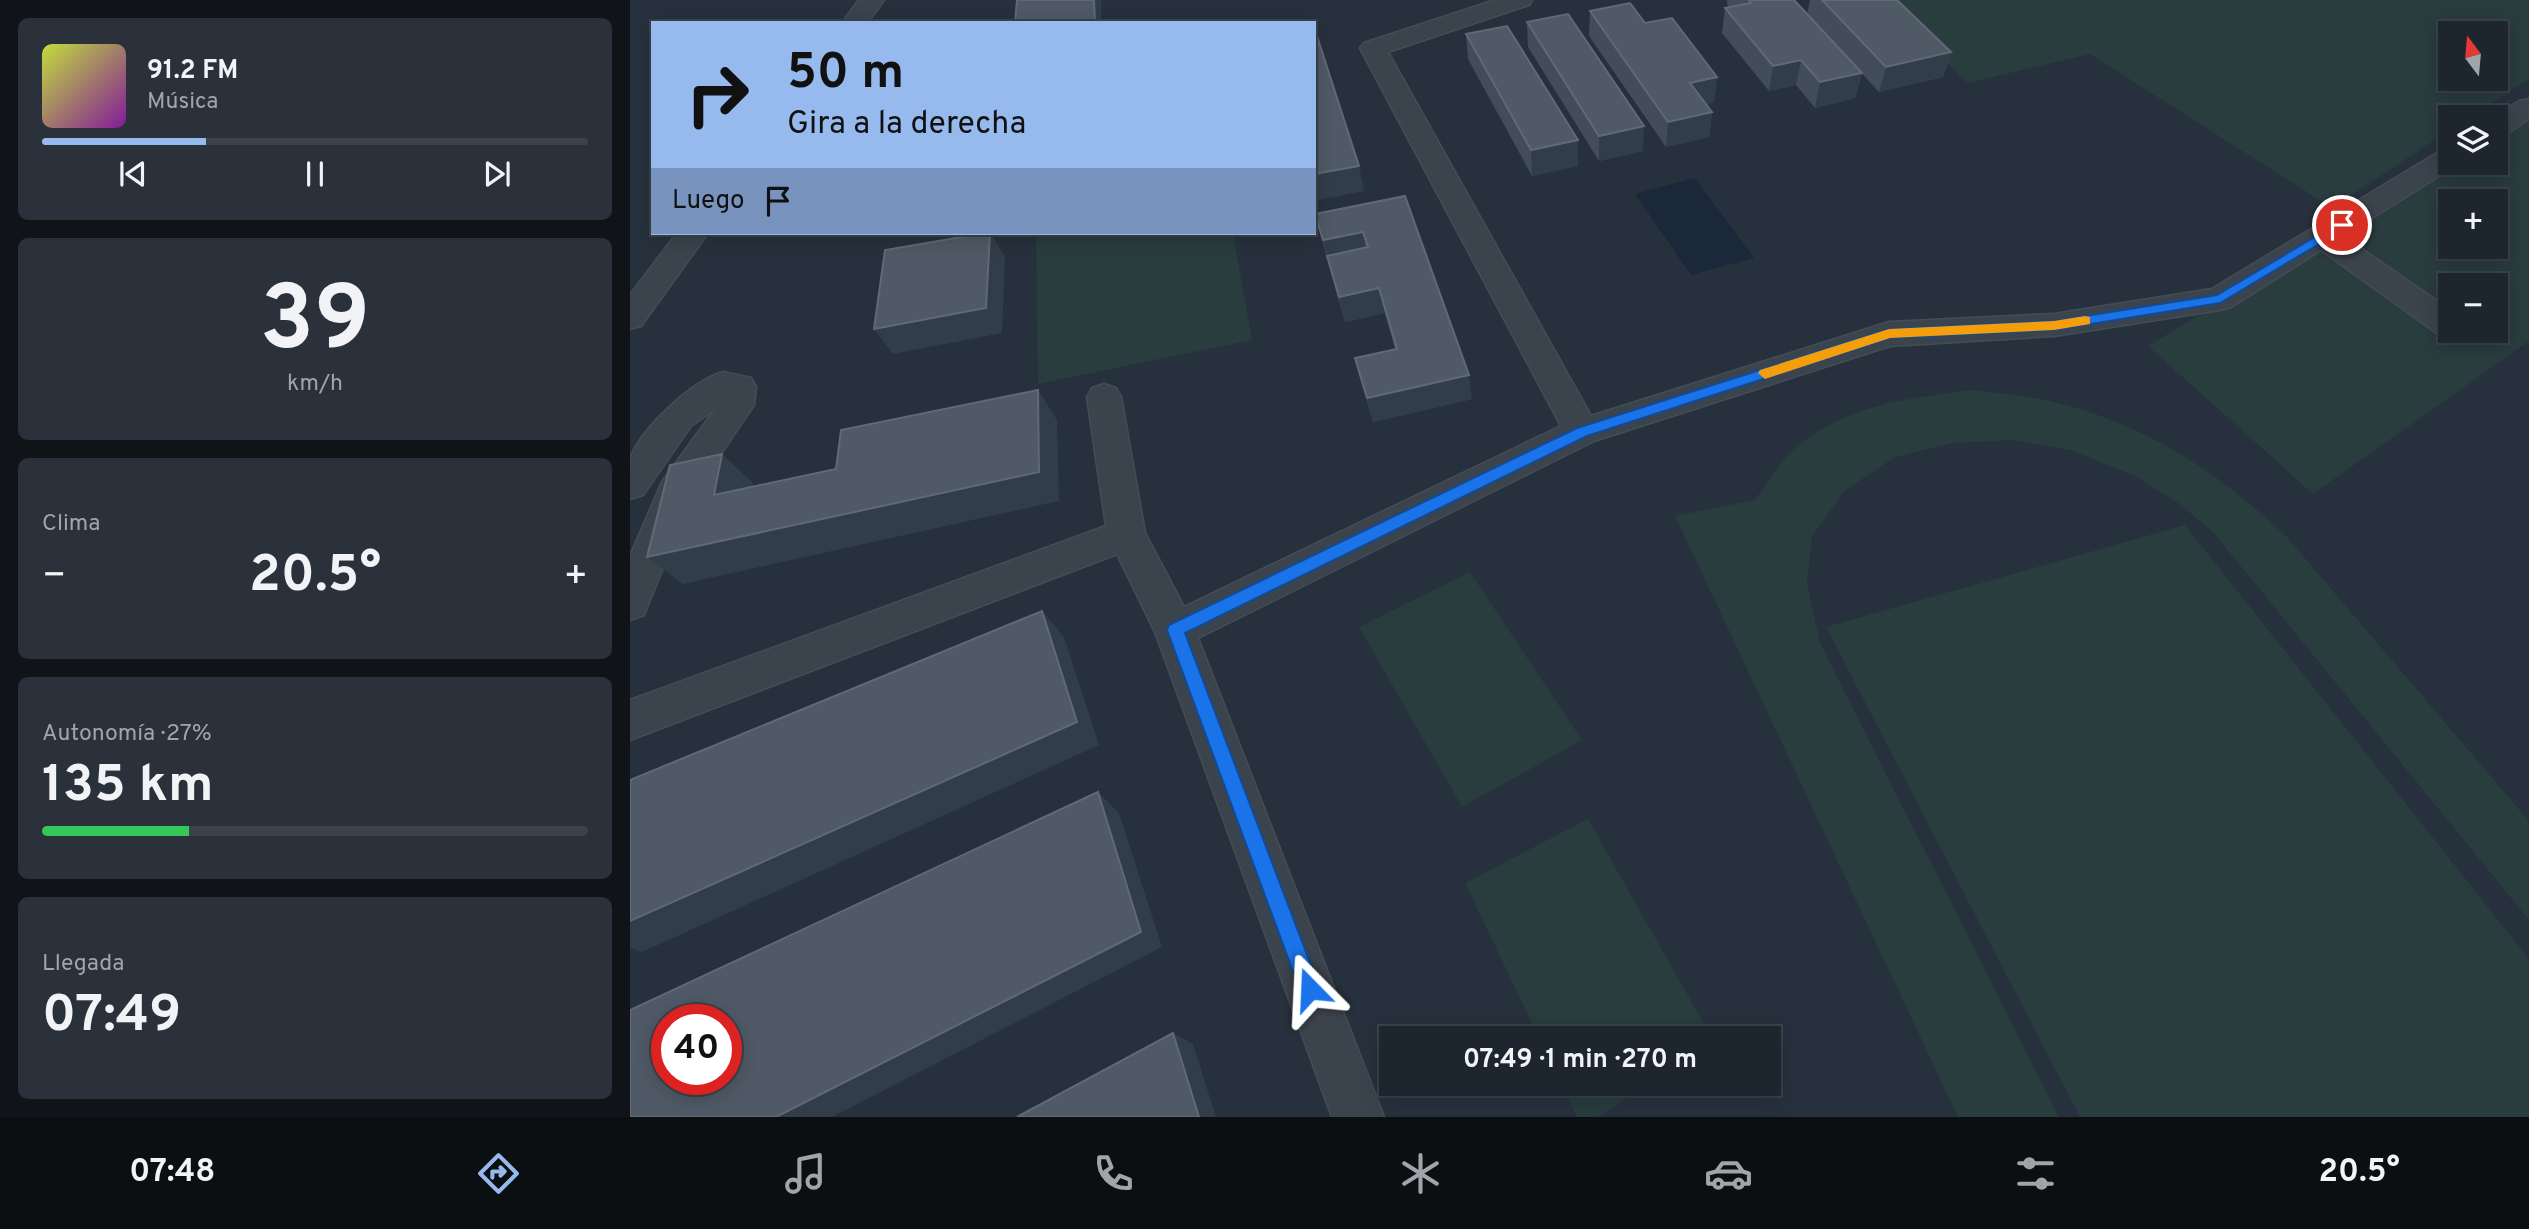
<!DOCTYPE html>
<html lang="es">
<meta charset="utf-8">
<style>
body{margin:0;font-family:Overpass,sans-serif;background:#2a313a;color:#f1f3f6;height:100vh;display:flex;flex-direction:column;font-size:26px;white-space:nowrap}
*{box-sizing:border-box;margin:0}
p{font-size:23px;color:#a0a5aa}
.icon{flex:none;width:38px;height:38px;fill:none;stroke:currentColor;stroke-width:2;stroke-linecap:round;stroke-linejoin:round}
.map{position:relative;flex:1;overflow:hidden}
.panel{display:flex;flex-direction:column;gap:18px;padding:18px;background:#101419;width:630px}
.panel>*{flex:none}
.top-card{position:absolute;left:21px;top:21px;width:665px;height:214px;border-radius:0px;box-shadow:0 4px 18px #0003,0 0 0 2px #3b424a;background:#96baee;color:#111;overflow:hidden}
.needle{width:46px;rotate:344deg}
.fabs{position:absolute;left:1808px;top:21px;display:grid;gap:14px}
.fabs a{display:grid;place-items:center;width:70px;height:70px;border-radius:0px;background:#1d252e;box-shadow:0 4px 18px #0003,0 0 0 2px #3b424a;font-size:35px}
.speed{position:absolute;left:21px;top:1004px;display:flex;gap:14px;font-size:35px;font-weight:700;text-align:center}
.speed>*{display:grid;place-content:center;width:91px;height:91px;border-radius:50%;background:#1d252e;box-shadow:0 4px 18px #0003,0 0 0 2px #3b424a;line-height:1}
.speed .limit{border:10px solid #d22;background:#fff;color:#111}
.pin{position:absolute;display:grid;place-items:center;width:60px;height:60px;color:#fff;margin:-30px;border:4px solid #fff;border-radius:50%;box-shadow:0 2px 7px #0007}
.me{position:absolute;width:77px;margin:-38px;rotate:339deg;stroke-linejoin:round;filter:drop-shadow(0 0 5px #0008)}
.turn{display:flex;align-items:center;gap:24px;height:147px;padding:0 21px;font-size:32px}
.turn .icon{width:91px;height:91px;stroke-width:2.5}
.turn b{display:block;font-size:49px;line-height:60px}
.then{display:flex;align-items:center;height:66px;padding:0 21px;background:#0003;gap:14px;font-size:26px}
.big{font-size:52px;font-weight:700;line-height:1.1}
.panel .widget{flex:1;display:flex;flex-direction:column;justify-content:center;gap:10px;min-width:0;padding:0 24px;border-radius:10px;background:#2a313a}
.panel .dial{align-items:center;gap:0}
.dial b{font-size:91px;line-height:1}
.song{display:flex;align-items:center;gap:21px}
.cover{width:84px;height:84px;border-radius:10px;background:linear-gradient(135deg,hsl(70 70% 55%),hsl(290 70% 35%))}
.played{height:7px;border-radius:4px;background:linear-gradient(90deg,#96baee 30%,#3b424a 30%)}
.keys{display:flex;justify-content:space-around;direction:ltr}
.heat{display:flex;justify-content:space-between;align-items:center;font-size:38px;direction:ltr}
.charge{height:10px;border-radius:5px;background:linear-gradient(90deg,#34c759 27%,#3b424a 0)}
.trip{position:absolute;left:749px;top:1026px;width:402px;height:70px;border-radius:0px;background:#1d252e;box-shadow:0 4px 18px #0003,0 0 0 2px #3b424a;font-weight:700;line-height:70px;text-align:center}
.menu{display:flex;height:112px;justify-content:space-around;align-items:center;background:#0c0f12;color:#a0a5aa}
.menu .icon{width:49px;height:49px}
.menu .current{color:#96baee}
.menu b{font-size:32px;color:#f1f3f6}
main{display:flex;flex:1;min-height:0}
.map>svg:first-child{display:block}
.green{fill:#293c3e;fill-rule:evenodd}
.water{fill:#1b283a}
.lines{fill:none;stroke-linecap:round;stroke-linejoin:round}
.minor-casing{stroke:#444c56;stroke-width:3}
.minor{fill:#3b434d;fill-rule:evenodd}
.wall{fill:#434d5a}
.shaded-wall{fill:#323d4a}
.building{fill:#4f5a66;stroke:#606975;stroke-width:2;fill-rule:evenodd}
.route{fill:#1a73e8;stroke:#114b97;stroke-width:2}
.slow{fill:#f59e0b}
</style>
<main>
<section class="panel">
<div class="widget">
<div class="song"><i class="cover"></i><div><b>91.2 FM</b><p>Música</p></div></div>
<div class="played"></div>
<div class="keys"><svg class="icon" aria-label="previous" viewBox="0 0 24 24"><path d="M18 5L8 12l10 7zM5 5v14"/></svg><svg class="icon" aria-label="pause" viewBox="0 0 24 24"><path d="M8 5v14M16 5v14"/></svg><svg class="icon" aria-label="next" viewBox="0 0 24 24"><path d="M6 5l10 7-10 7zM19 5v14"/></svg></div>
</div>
<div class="widget dial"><b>39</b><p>km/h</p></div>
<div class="widget"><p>Clima</p>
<div class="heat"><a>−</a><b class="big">20.5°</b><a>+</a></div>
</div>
<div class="widget"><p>Autonomía · 27%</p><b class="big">135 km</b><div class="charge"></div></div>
<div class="widget"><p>Llegada</p><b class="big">07:49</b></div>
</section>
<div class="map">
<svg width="1899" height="1117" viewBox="0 0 1899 1117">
<rect width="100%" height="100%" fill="#27313d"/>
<!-- green -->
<g class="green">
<path d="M1252,0H1899V79L1840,117H1820V130L1702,208L1460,54L1338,83ZM1820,33H1866V79H1820Z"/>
<path d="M1899,116V341L1683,494L1518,346L1821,163H1866V136ZM1820,201H1866V247H1820ZM1820,285H1866V331H1820Z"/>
<polygon points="406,233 603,233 622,340 408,384"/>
<path d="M1342,390C1363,393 1385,394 1406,398C1506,418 1583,467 1656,536L1899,821V920L1583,532L1547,502L1505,476L1443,451L1384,440L1322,443L1265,457L1214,491L1182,537L1177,583L1190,643L1429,1117H1328L1045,516L1125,500C1136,485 1147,465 1161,452C1214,404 1274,399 1342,390Z"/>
<polygon points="1555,525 1899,959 1899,1117 1450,1117 1196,627"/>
<polygon points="840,572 952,740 832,807 729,627"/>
<polygon points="958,819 1082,1038 909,1038 835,883"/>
<polygon points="931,1083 1022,1083 967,1117 947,1117"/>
</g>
<!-- water -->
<polygon class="water" points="1065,178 1124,258 1061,275 1005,194"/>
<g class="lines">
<!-- minor casing -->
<g class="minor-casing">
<g id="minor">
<polygon points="229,0 254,0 237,23 212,23"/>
<polygon points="865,0 902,0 899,5 758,52 961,416 1259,322 1424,314 1582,289 1810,151 1820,148 1820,163 1830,163 1713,236 1820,310 1820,331 1834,331 1832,334 1820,337 1808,334 1691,250 1601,307 1590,310 1424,336 1260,346 964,441 568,638 754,1117 702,1117 525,632 487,554 0,740 0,700 476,526 457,397 462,388 474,384 486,388 491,397 515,533 554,607 931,426 730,48 734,43"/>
<polygon points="1899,99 1899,119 1876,134 1866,136 1864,117 1889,101"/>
<polygon points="47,233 78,233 11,326 0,329 0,295"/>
<path d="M93,372L121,378L126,387L124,405L61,498L14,615L0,620V556L32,482L86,408L61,426L13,495L0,499C0,487 0,467 1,456C15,425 61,382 93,372Z"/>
</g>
</g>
<!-- minor -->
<use href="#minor" class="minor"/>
</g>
<!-- wall -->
<g class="wall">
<polygon points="1097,0 1164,0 1232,73 1225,98 1185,108 1166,85 1139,91 1092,33 1095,8 1099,7 1097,4"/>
<polygon points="1180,0 1267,0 1321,52 1313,77 1249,92 1177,14"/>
<polygon points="960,11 1015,23 1087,77 1084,102 1076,104 1082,112 1079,137 1036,147 959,36"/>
<polygon points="897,22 1013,151 969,161 898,47"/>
<polygon points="836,34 948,166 902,176 838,59"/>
<polygon points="775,196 842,399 743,422 725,358 765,349 755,313 715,322 685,214"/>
</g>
<!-- shaded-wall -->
<g class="shaded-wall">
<polygon points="464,0 471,0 471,23 465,23"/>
<polygon points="1321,52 1313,77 1249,92 1256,67"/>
<polygon points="1171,60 1166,85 1139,91 1143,66"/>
<polygon points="1232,73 1225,98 1185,108 1190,82"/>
<polygon points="1087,77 1084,102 1058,108 1060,83"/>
<polygon points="1082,112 1079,137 1036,147 1038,122"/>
<polygon points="1014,126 1013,151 969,161 969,136"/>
<polygon points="948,140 948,166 902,176 901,150"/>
<polygon points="729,166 734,191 684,201 684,174"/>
<polygon points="733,232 738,257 700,265 693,240"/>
<polygon points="361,233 375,257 372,333 263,354 244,329"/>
<polygon points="749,288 755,313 715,322 709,297"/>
<polygon points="839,375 842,399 743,422 737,398"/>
<polygon points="408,390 427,420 429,501 53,584 17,557"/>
<polygon points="92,454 123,483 116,523 84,495"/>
<polygon points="412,611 434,637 469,745 12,952 0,948 0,921"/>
<polygon points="468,792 489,813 532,947 202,1117 146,1117"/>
<polygon points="543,1033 563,1044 586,1117 569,1117"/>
</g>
<!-- building -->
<g class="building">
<polygon points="387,0 464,0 465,23 385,23"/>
<polygon points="1119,0 1164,0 1232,73 1190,82 1171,60 1143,66 1095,8 1121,3"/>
<polygon points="1192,0 1267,0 1321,52 1256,67"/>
<polygon points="1000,3 1015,23 1042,18 1087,77 1060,83 1082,112 1038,122 960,11"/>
<polygon points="938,14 1014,126 969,136 897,22"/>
<polygon points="877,26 948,140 901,150 836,34"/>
<polygon points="684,36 687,36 729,166 684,174"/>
<polygon points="775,196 839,375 737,398 725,358 767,349 749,288 709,297 697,256 738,247 733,232 693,240 685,214"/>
<polygon points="355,233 360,233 356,308 244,329 255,250"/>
<polygon points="408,390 409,472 17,557 40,465 92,454 84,495 206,469 211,430"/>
<polygon points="412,611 447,722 0,921 0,780"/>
<path d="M468,792L511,932L146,1117H0V1010ZM37,1020H96V1080H37Z"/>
<polygon points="543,1033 569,1117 387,1117"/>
</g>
<!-- route -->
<polygon class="route" points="1712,221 1716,222 1716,228 1590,303 1424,330 1260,338 957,436 555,633 690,989 687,996 680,999 672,996 537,630 539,625 947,428 1259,329 1424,321 1587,295"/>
<!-- slow -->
<polygon class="slow" points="1455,316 1460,317 1460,324 1424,330 1260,338 1135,379 1128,373 1130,370 1259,329 1424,321"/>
</svg>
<div class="fabs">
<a><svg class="needle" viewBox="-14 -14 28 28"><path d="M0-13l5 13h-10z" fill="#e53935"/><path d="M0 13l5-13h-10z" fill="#a0a5aa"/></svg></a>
<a><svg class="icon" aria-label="layers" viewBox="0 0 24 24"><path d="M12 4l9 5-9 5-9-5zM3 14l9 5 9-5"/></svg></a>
<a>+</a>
<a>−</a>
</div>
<div class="speed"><div class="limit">40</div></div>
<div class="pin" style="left:1712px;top:225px;background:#d93025"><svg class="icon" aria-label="arrive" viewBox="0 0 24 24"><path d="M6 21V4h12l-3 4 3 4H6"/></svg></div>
<svg class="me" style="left:680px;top:989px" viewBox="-20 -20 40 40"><path d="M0-17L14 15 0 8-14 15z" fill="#1a73e8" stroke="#fff" stroke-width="4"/></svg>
<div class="trip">07:49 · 1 min · 270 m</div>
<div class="top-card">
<div class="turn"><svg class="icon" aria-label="right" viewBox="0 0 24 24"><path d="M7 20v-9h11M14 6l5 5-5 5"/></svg><div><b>50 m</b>Gira a la derecha</div></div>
<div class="then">Luego<svg class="icon" aria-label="arrive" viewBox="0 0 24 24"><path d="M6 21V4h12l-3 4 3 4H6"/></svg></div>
</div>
</div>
</main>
<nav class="menu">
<b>07:48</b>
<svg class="icon current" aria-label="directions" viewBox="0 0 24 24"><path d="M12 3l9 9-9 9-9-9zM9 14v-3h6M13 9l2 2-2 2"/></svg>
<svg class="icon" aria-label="music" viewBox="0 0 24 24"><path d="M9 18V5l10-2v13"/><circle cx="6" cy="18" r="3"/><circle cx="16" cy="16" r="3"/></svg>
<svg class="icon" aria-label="phone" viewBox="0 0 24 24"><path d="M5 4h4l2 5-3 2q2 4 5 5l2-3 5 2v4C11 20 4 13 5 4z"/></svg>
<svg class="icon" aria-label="climate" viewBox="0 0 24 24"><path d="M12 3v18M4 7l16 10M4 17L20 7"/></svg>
<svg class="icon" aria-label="car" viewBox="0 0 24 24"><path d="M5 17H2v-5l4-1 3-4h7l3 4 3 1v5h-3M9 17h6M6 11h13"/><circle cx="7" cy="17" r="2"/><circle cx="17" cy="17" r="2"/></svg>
<svg class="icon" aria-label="filters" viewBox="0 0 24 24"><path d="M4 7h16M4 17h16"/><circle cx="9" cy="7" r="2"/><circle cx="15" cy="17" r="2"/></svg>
<b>20.5°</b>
</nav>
